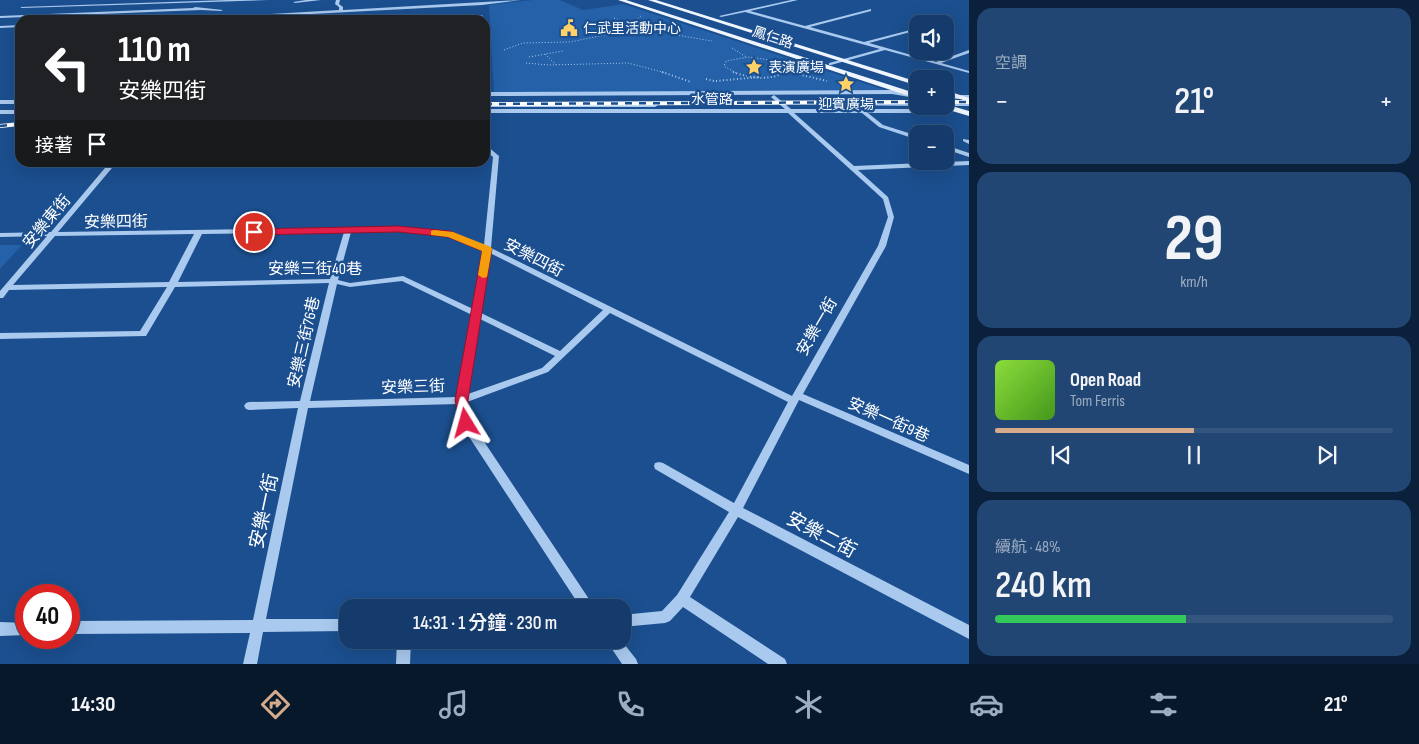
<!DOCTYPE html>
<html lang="zh-TW">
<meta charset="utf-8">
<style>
body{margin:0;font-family:"Sofia Sans Condensed","Noto Sans TC",sans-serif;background:#214673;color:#f1f3f6;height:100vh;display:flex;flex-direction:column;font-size:19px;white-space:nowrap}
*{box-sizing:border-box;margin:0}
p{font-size:16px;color:#9dadc1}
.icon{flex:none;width:28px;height:28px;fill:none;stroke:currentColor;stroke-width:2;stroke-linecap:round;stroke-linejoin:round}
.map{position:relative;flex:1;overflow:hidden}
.sheet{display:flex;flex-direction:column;gap:8px;padding:8px;background:#0b203b;width:450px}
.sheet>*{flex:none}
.guide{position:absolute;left:15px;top:15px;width:475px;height:152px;border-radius:15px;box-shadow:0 5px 20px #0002,0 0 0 1px #33557e;background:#202124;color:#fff;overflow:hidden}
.controls{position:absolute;left:909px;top:15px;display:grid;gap:10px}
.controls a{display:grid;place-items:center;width:45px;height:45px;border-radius:10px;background:#143b6b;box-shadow:0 5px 20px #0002,0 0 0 1px #33557e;font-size:25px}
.speed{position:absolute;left:15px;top:584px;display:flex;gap:10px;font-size:25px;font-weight:700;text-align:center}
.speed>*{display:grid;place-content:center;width:65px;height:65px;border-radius:50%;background:#143b6b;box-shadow:0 5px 20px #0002,0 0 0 1px #33557e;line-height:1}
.speed .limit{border:8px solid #d22;background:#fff;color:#111}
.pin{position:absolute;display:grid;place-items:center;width:42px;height:42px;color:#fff;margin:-21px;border:2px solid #fff;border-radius:50%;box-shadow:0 1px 5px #0007}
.me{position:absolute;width:55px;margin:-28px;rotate:352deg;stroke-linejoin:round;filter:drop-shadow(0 0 4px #0008)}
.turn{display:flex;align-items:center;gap:18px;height:105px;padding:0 20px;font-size:22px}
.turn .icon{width:65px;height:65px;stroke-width:2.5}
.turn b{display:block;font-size:35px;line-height:42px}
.then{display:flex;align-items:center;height:48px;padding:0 20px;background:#0003;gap:10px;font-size:19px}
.big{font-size:38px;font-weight:600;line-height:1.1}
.sheet .card{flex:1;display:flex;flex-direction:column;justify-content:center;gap:8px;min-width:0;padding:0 18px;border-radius:15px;background:#214673}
.sheet .dial{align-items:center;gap:0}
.dial b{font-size:65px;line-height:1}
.song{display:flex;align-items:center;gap:15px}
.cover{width:60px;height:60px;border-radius:8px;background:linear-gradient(135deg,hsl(90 70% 55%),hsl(100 70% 35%))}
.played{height:5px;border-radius:2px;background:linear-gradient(90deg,#d6ab8b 50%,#33557e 50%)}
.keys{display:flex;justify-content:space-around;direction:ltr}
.heat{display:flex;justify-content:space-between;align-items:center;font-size:28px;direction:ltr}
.charge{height:8px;border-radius:4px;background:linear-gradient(90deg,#34c759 48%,#33557e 0)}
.trip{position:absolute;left:339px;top:599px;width:292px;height:50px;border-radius:15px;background:#143b6b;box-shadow:0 5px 20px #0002,0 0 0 1px #33557e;font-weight:600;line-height:50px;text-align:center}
.tabs{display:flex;height:80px;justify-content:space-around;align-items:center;background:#08182b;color:#9dadc1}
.tabs .icon{width:35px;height:35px}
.tabs .on{color:#d6ab8b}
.tabs b{font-size:22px;color:#f1f3f6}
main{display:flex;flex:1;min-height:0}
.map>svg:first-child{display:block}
.green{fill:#2461a8}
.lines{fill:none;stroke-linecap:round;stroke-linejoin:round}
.path-far1{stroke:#a9c9ee;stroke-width:1;stroke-dasharray:1 2;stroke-linecap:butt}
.path{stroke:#a9c9ee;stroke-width:2;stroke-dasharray:1 2.5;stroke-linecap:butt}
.minor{fill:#a9c9ee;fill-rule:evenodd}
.major{fill:#f0f6ff;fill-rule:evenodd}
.rail-casing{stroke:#fff;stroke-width:4}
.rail{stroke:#1b4f8f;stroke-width:2.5;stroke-dasharray:7;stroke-linecap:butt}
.route{fill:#e11d48;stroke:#92132f}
.slow{fill:#f59e0b}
.labels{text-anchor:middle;stroke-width:5;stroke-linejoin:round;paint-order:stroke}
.far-poi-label{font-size:14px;fill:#fff;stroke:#1b4f8f;text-anchor:start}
.far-street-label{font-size:14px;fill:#fff;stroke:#1b4f8f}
.street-label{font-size:16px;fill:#fff;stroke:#1b4f8f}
.near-street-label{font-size:19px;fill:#fff;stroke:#1b4f8f}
</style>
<main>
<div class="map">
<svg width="969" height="664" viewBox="0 0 969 664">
<rect width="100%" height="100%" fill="#1b4f8f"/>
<!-- green -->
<g class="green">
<polygon points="533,0 560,0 583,10 623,4 891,92 494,93 489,5"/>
<polygon points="0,245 22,245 0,269"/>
</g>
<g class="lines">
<!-- path-far1 -->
<g class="path-far1">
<polyline points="614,18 633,25"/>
<polyline points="629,31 646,29"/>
<polyline points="630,31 634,21 641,16"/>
<polyline points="670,34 712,41"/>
<polyline points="732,48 746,57"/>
<polyline points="504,50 523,43 570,42 630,30"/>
<polyline points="545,54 556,65"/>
<polyline points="529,57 563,51"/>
<polyline points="526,63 549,65 628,63 666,73"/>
<polyline points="778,63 786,71 794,73"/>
<polyline points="736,73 724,66 726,61 748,57 770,60"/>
<polyline points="783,73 786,71"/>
</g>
<!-- path -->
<g class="path">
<polyline points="662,72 691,82"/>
<path d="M733,72C749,78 771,81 785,72"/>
<polyline points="789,72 827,81"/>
<polyline points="706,79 714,81"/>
<polyline points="716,81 760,77"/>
</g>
<!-- minor -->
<g class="minor">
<polygon points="228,0 268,0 22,8 20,7"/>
<polygon points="306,0 321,0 295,3 293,2"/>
<polygon points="336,0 340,0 339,4 343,7 343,10 521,0 482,5 197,20 172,20 339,10 339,7 335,4"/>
<polygon points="791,0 798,0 750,11 805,26 871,9 871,11 810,27 864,42 918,28 918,30 869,43 936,62 969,50 969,53 941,63 969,71 969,73 885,50 831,65 829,65 829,63 880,49 745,12 721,17 719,16"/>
<polygon points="195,7 223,10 221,11 201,10 0,18 0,16 193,8"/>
<polygon points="482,15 483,17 404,20 406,19"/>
<polygon points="20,25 20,27 0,28 0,26"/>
<path d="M485,65L487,66L489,92L892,90L918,96L915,98L892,94L489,96L490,103H655L658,105L655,107H490L489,109H785L772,98L771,97L774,95L791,109H920L932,106H941L920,113H868L883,125L918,136V140L879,127L862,113H794L854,166L969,161V165L858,170L888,197L894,217L886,246L803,394L969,465V474L799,400L743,508L969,625V639L738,517L690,597L785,659L787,664H768L683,607L670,621L665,623L622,627V615L662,611L677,595L729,512L655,469L654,466L655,463L659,462L663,463L734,503L788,402L610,313L548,372L467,402L471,422L595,608H581L462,426L458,404L308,408L266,619H348V631L263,632L257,664H243L250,633L69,634V621L253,620L298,408L249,410L246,409L244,406L246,403L249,402L300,401L329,283L175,287L146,336L0,339V333L140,331L167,287L9,290L3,298H0V291L47,236L0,237V233L51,232L110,162H117L58,232L398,227L450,232L484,245L493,157L485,150V145L487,146L499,156L491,248L792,396L878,246L888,217L883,199L788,113H489L488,133L485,135ZM398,231L449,236L483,250L473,309L403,276L350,283L338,280L351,232ZM344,232L330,279L178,282L202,234ZM194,234L169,282L13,285L55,236ZM490,253L603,310L560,351L481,313ZM402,281L472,315L458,397L310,401L337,284L350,287ZM480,319L555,356L542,368L468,394Z"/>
<rect x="945" y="95" width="24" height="4"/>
<rect x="0" y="100" width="20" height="4"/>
<polygon points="843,102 918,102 918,106 841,105 841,103"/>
<rect x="945" y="102" width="24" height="4"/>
<rect x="0" y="110" width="20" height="4"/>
<polygon points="963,139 969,140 969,144 963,141"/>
<polygon points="945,145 969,153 969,157 945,149"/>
<polygon points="0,622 26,623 26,635 0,636"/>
<polygon points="397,640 411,640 410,664 396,664"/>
<polygon points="606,640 621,640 636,659 638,664 622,664"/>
</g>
<!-- major -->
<g class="major">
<polygon points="618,0 626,0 918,94 918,99"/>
<polygon points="648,0 656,0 918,82 918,86"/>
<polygon points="945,90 969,98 969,102 945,94"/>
<polygon points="945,104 969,111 969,116 942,108 941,106 945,106"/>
</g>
<!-- rail casing -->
<g class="rail-casing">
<g id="rail">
<polyline points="945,102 969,102"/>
<polyline points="485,104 918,102"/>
<polyline points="0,126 20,124"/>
</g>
</g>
<!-- rail -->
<use href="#rail" class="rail"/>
</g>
<!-- route -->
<polygon class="route" points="398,226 450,231 492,249 468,400 472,423 470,427 461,427 455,400 482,251 448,237 398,232 254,235 250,232 254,229"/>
<!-- slow -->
<polygon class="slow" points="434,230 453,232 491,247 492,249 487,277 483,278 478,275 482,251 448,237 431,235 431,231"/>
<!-- icons -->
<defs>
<g id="civic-bare" transform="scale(1.35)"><path d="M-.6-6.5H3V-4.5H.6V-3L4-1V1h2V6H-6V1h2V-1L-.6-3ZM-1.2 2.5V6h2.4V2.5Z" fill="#ffd166" stroke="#1b4f8f" stroke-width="2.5" paint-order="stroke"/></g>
<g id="sight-bare" transform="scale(1.35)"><path d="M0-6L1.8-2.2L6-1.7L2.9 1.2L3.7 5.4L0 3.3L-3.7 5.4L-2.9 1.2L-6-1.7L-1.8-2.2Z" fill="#ffd166" stroke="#1b4f8f" stroke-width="2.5" paint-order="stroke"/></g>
</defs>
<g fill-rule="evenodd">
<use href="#civic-bare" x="569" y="28"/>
<use href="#sight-bare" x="754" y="67"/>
<use href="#sight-bare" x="846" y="84"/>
</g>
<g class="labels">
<!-- far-poi labels -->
<g class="far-poi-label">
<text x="583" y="33">仁武里活動中心</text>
<text x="768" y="72">表演廣場</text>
<text x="846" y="109" text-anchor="middle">迎賓廣場</text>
</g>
<!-- far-street labels -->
<g class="far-street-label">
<text transform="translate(773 37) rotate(18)" y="5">鳳仁路</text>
<text x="712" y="104">水管路</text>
</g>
<!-- street labels -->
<g class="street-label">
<text transform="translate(46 221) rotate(-50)" y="6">安樂東街</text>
<text transform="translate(116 221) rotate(-1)" y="6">安樂四街</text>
<text transform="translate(534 257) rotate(27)" y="6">安樂四街</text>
<text x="315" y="274">安樂三街40巷</text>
<text transform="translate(816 326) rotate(-60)" y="6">安樂一街</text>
<text transform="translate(303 342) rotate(-77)" y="6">安樂三街76巷</text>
<text transform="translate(413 386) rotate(-2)" y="6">安樂三街</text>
<text transform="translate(889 419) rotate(24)" y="6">安樂一街9巷</text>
</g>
<!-- near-street labels -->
<g class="near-street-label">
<text transform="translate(263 511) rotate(-78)" y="7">安樂一街</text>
<text transform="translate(822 534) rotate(28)" y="7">安樂二街</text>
</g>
</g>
</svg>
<div class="controls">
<a><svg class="icon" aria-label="sound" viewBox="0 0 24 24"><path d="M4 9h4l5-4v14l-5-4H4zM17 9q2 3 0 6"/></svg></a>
<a>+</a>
<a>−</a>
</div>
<div class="speed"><div class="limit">40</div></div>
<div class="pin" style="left:254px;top:232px;background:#d93025"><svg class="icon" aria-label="arrive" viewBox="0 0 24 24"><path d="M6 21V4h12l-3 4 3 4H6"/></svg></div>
<svg class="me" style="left:466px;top:423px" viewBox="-20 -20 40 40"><path d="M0-17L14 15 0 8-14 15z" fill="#e11d48" stroke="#fff" stroke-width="4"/></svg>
<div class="trip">14:31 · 1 分鐘 · 230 m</div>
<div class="guide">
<div class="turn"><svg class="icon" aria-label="left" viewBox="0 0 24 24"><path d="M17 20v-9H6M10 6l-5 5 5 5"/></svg><div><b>110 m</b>安樂四街</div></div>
<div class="then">接著<svg class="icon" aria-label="arrive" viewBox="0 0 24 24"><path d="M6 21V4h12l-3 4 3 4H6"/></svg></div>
</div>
</div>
<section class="sheet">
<div class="card"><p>空調</p>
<div class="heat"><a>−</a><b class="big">21°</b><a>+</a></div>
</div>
<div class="card dial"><b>29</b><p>km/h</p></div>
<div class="card">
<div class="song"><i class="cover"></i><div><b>Open Road</b><p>Tom Ferris</p></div></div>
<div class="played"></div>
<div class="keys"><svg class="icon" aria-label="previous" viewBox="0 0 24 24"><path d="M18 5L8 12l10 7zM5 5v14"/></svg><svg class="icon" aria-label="pause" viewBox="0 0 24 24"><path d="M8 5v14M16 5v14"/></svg><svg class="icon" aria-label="next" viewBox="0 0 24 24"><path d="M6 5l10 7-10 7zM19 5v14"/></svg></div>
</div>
<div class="card"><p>續航 · 48%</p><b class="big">240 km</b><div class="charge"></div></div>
</section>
</main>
<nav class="tabs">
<b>14:30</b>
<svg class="icon on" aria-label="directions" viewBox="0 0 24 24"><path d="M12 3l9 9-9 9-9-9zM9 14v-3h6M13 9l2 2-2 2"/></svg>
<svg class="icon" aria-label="music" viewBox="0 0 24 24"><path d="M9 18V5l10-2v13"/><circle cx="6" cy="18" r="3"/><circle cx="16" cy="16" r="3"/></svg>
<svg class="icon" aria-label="phone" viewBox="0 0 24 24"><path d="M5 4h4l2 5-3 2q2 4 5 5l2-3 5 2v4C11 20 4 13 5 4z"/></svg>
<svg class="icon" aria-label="climate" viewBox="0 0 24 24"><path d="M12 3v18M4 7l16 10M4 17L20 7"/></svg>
<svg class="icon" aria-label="car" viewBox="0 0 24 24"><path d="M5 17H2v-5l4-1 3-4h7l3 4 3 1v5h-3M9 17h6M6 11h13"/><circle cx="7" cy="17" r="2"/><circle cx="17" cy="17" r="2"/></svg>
<svg class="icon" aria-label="filters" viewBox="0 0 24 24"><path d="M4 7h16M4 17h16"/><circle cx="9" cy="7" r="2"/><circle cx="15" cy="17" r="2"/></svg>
<b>21°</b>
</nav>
